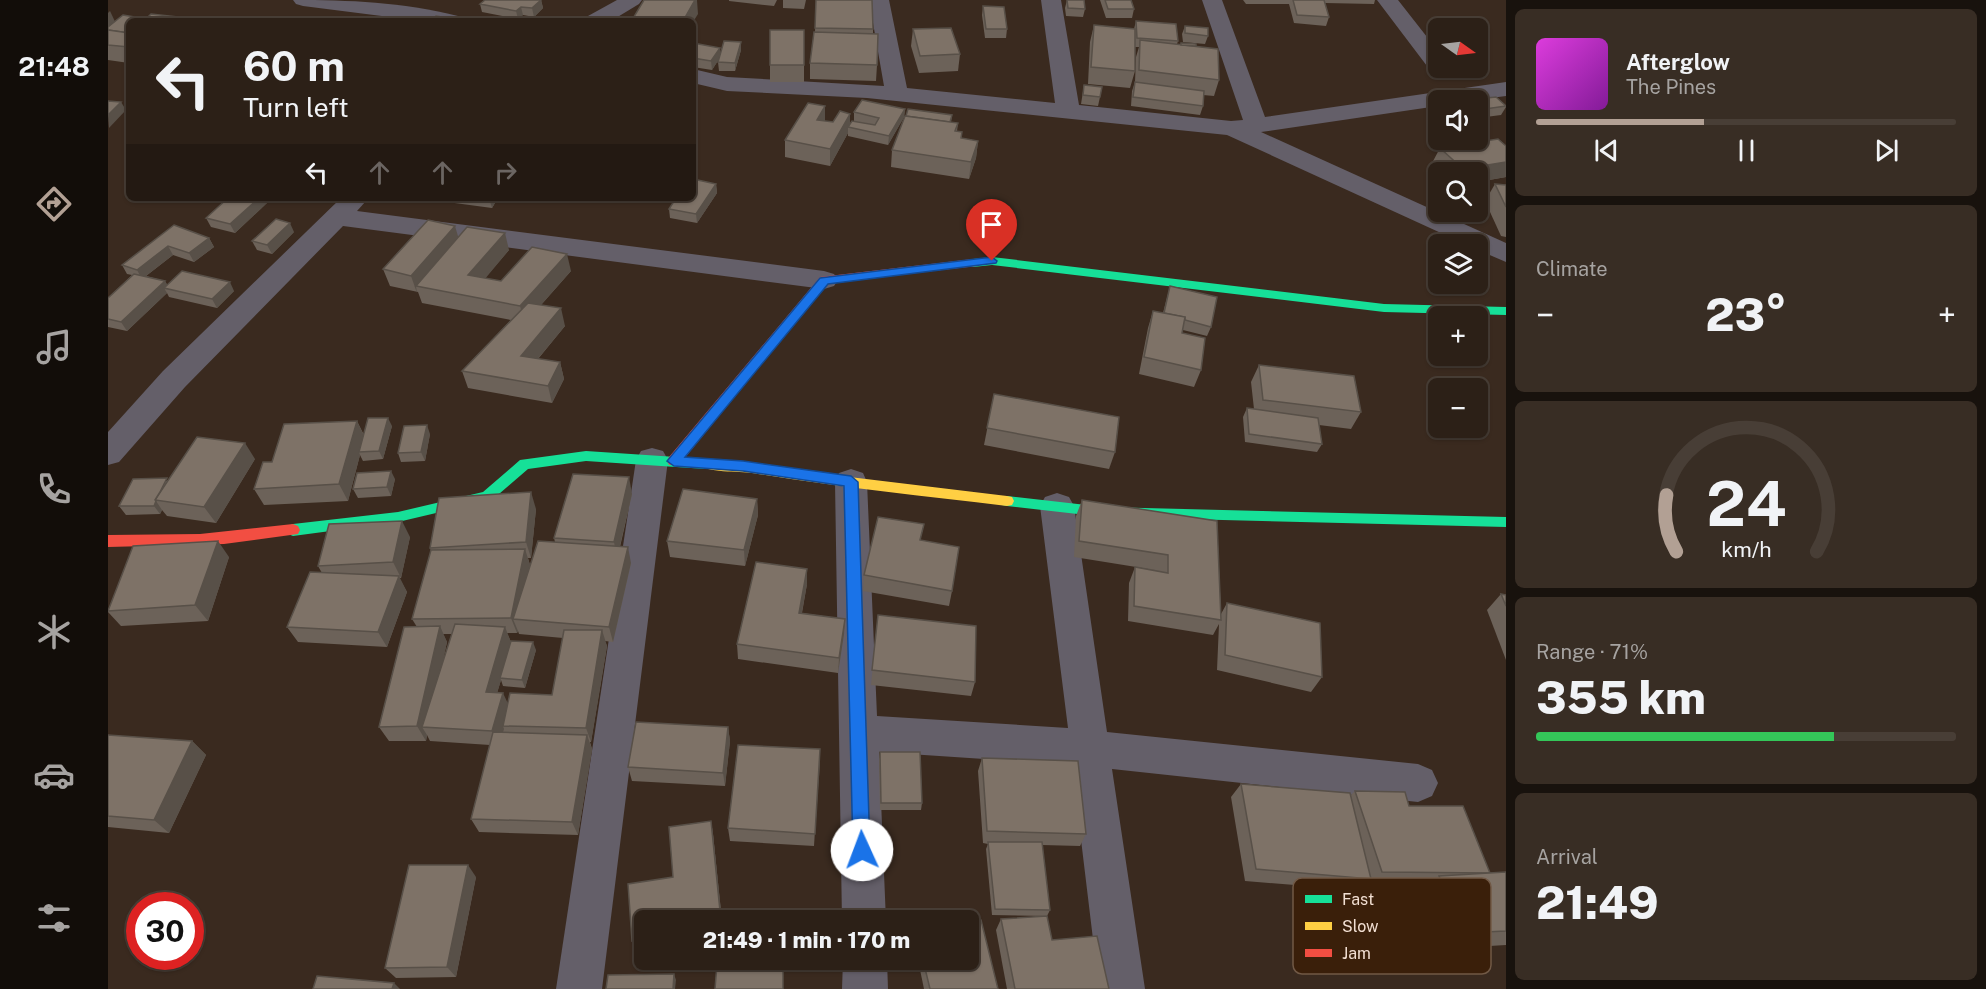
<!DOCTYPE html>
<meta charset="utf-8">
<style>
body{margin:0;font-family:"Public Sans",sans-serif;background:#382d24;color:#f1f3f6;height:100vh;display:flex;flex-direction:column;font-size:22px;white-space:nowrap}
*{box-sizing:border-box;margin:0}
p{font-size:20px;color:#a6a3a1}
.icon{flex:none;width:33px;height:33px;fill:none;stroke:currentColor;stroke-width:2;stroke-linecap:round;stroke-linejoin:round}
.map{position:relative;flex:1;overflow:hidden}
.side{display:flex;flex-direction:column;gap:9px;padding:9px;background:#18120d;width:480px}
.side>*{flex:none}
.banner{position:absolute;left:18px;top:18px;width:570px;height:183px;border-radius:9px;box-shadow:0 2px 4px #0004,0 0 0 2px #483e36;background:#2c2017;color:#f1f3f6;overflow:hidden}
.needle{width:39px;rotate:104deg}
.controls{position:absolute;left:1320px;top:18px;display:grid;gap:12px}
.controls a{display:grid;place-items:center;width:60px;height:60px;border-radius:9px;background:#2c2017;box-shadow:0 2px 4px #0004,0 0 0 2px #483e36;font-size:30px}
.speed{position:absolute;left:18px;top:892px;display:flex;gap:12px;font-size:30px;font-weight:700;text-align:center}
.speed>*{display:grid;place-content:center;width:78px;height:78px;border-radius:50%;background:#2c2017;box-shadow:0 2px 4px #0004,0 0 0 2px #483e36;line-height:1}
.speed .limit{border:9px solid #d22;background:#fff;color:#111}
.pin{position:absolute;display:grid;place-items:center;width:51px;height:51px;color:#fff;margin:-62px -26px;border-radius:50% 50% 50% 0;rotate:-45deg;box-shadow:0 0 6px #0007}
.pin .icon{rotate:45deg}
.me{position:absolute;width:66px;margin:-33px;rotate:358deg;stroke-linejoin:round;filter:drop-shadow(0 0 4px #0008)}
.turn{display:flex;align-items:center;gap:21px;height:126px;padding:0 18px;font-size:27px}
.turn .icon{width:78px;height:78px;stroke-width:2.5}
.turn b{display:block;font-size:42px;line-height:51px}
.lanes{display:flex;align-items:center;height:57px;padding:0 18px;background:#0003;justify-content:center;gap:30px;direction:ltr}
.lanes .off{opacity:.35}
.big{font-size:45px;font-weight:800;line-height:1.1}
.side .widget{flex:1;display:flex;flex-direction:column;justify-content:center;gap:9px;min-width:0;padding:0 21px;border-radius:9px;background:#382d24}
.side .dial{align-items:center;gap:0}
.dial svg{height:156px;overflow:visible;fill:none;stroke:#483e36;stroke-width:7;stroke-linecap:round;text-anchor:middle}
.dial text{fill:#f1f3f6;stroke:none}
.song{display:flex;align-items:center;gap:18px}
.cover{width:72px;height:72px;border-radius:9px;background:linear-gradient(135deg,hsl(300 70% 55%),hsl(290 70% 35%))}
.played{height:6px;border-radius:3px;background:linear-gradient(90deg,#b2a094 40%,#483e36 40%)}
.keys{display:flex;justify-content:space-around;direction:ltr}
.heat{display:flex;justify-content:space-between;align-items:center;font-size:33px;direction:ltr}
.charge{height:9px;border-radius:4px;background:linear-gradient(90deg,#34c759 71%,#483e36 0)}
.trip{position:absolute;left:526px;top:910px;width:345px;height:60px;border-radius:9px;background:#2c2017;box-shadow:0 2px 4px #0004,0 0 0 2px #483e36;font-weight:800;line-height:60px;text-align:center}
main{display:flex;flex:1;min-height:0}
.menu{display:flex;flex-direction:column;width:108px;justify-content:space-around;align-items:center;background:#120d09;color:#a6a3a1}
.menu .icon{width:42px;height:42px}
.menu .selected{color:#b2a094}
.menu b{font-size:27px;color:#f1f3f6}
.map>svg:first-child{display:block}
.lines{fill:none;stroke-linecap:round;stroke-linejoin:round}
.street{fill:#645f69;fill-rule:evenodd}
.fast{fill:#16e098;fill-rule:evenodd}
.slow{fill:#ffcf43;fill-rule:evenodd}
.jam{fill:#f24e42;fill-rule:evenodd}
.wall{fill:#6c6259;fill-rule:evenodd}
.shaded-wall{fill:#585048}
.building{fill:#7e7267;stroke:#585048;stroke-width:1.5}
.route{fill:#1a73e8;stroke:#114b97;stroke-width:1.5}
.key{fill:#3a1f0a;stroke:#715946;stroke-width:1.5}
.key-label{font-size:16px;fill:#f2dfd3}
</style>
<main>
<nav class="menu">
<b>21:48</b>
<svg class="icon selected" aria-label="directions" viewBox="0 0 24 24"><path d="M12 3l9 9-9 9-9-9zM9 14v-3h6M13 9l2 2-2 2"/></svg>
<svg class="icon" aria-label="music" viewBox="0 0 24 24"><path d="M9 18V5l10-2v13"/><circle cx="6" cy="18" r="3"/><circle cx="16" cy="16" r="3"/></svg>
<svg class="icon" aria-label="phone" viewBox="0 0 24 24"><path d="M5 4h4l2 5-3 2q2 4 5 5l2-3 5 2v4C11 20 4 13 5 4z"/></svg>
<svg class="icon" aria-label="climate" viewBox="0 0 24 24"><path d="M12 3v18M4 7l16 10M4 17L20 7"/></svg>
<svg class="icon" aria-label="car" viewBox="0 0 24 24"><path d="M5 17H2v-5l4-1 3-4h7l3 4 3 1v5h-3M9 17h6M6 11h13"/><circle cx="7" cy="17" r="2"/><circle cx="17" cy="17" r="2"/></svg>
<svg class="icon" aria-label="filters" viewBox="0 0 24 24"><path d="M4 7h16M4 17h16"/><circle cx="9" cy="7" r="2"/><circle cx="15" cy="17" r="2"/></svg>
</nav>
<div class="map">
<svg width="1398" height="989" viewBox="0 0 1398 989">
<rect width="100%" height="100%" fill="#3a2a1f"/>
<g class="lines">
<!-- street -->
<g class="street">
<path d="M185,0C242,0 293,2 350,16L353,21H313L195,6L188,4Z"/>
<polygon points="509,0 534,0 531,4 503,21 477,21 480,16"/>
<polygon points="761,0 781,0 799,88 947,103 933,0 953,0 971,105 1123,121 1135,120 1094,0 1114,0 1157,117 1398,82 1398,96 1367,100 1330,100 1330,106 1153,132 1398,243 1398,262 1370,250 1370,244 1357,244 1119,135 759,98 619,91 585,83 585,69 619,77 776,86"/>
<polygon points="1269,0 1290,0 1330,51 1330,68 1339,68 1338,70 1330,72 1322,70"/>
<polygon points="233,198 256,198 258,201 249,211 716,271 726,274 730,280 726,286 716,289 235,226 77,387 11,462 0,465 0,432 55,371"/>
<polygon points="544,448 555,451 560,460 494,989 448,989 528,460 533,451"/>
<polygon points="743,469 755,473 759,482 769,716 960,728 932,506 937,497 949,493 961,497 966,506 999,732 1310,764 1324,770 1330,783 1324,796 1310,802 1004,769 1037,989 991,989 964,765 771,752 778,921 734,921 727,482 731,473"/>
<polygon points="735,960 779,960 780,989 734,989"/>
</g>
<!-- fast -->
<g class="fast">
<polygon points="884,257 1276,304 1398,307 1398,315 1276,312 884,265 865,267 859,263 865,259"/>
<polygon points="478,451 598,459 605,464 598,469 478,461 420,469 384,500 379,501 290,522 185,536 180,534 178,530 180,526 185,524 290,512 375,492 412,460"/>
<polygon points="899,496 996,507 1398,517 1398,527 996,517 899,506 894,505 892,501 894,497"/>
</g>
<!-- slow -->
<path class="slow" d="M598,459L635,461L700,472L899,496L904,497L906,501L904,505L899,506C814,496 729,487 644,473C632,471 597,473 591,464Z"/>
<!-- jam -->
<g class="jam">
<polygon points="865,259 871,263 869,266 719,283 571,465 561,465 559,461 561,457 712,277"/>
<polygon points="185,524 190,526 192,530 190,534 116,544 0,547 0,535 92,534"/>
</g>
</g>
<!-- wall -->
<g class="wall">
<polygon points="433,0 435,8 426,17 415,15 410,19 374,12 372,4"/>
<polygon points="621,0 669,0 666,6 621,1"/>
<polygon points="675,0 698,0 696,9 675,8"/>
<polygon points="708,0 765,29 765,34 769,65 768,81 702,79 702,63 707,32"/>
<polygon points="959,0 977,9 975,17 958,16 957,8"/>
<polygon points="992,0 1023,0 1026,9 1024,18 998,18"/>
<polygon points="1135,0 1267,0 1266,4 1217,3 1221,17 1218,26 1186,23 1181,4 1138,4"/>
<polygon points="875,6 899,29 898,38 877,38 874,15"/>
<polygon points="1028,21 1070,41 1069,44 1073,45 1073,43 1088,46 1111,80 1106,96 1095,95 1095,106 1092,115 1023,106 1024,91 1027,82 1028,57 1031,47 1027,47 1027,71 1022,88 980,84 982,42 986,25 1026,29"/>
<polygon points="1077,26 1100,36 1097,44 1075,42 1074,34"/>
<polygon points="805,29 852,54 850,71 811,73 803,46"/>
<polygon points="696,30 696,82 662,82 662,65"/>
<polygon points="633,42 633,50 627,71 611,71 610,62 611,59 604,70 585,67 585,43 612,54"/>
<polygon points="0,45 21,47 21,63 0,60"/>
<polygon points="976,85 992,97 990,106 973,104"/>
<polygon points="1370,100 1398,106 1398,107 1393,115 1370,118"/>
<polygon points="797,109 796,117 780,145 740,136 740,133 722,166 677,157 677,140 717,121 725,122 742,114 742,125 746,121 746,112"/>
<polygon points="844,115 843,122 850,123 849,131 854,132 854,138 870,141 868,158 861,179 783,167 784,150"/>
<polygon points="1332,148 1398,177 1370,182 1370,172 1331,172 1323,165"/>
<polygon points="608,184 609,193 589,223 562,218 561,209"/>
<polygon points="1387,184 1398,185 1398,237 1393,236 1377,201"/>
<polygon points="120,198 158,198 160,202 127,233 103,227 98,218"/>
<polygon points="309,198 390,198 384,208"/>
<polygon points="66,225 101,238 106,247 86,262 65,255 38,276 57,281 59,285 126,291 109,308 61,297 59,293 19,331 0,327 0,298 24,275 19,274 14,265"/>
<polygon points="186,232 164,254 149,250 144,241"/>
<polygon points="350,237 401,250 377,278 393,281 463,271 433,305 457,326 430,359 452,362 456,379 444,403 360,388 354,371 403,320 314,303 310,292 282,286 275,269"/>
<polygon points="1062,286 1103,327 1099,336 1075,330 1074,333 1093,370 1086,387 1031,374 1040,328 1045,311 1055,313"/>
<polygon points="1151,365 1253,412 1243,429 1211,425 1214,444 1209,452 1137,442 1135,417 1139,408 1146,409 1143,382"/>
<polygon points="886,394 1007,452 1001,469 876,445"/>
<polygon points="249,421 256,435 284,426 275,459 255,461 252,455 240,501 156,505 146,489"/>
<polygon points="322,434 317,461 293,462 290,453"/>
<polygon points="147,459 108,523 59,516 54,510 52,514 18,515 11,506 60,480"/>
<polygon points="287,479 283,496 250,498 245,489"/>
<path d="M524,494L512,547L523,563L505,642L497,641L499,646L483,742H482L484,749L470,835L371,832L363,819L382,745L322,741L319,735L318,741H281L271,727L309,627L304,619L323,551L322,548L428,509L423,558H420L422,565L447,542L446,538ZM410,631L411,634L455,638L444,695L399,703L389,693L393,680L395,686L417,688L428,650L403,642L399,633H409ZM335,634H344L335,660L339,642Z"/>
<polygon points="649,499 650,515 637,566 562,557 559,541"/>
<polygon points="974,500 1109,521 1113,614 1119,603 1214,677 1203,692 1109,670 1111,624 1105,635 1020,621 1021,583 1027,567 1053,571 966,557 968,516"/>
<polygon points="302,537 293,578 291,578 299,592 279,647 190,642 179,627 214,573 210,566"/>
<polygon points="814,540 844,591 841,606 755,591 756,575"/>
<polygon points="121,557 100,621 13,626 0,612 0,609"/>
<polygon points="699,584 694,613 737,619 736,634 730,673 630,659 629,644"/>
<polygon points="1393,594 1398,595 1398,660 1379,610"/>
<polygon points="770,615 867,682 863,696 763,685"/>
<polygon points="620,727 622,741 617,786 524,781 520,767"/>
<polygon points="0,735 84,741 98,755 61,833 0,827"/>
<polygon points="712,749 706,846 622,841 620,828"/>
<polygon points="772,752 814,803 813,810 772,810 771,760"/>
<polygon points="874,758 978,834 972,846 934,845 942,910 939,916 884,915 878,849 880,844 875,843 870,771"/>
<polygon points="1133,784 1243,795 1247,791 1301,806 1382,873 1398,872 1398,945 1332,949 1310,893 1320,884 1260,884 1259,882 1249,890 1137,881 1123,797"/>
<polygon points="603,821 605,834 614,921 537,921 537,950 528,951 524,941 565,877"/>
<polygon points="368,877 348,977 288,978 277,968"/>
<polygon points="893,919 944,940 1001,989 899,989 888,930"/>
<polygon points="810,960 861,960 890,989 816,989"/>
</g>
<!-- shaded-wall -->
<g class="shaded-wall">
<polygon points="433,0 435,8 426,17 424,8"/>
<polygon points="585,0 589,0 590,14 585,22 585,21 575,21"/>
<polygon points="413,7 415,15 410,19 408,11"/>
<polygon points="2,11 10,28 0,35 0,13"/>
<polygon points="633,42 633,50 627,71 627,63"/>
<polygon points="612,48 613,56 604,70 603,61"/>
<polygon points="13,102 18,110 1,128 0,115"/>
<polygon points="717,106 717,123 709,120"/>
<polygon points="797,109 796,117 780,145 781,136"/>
<polygon points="742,114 742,128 740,127 740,133 722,166 722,149"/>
<polygon points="870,141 868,158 861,179 863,162"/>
<polygon points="1398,162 1398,177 1370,182 1370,172 1353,172 1355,169"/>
<polygon points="608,184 609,193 589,223 588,214"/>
<polygon points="151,198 158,198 160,202 127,233 122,224"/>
<polygon points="381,198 390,198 384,208"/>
<polygon points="182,223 186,232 164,254 159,245"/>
<polygon points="347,226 352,243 308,286 309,293 303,276"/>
<polygon points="397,233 401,250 366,292 360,275"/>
<polygon points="101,238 106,247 86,262 81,253"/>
<polygon points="60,246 65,255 34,279 29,270"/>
<polygon points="459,254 463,271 417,323 412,306"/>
<polygon points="57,281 62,289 56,288 59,293 19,331 13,322"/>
<polygon points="122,282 126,291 109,308 104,299"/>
<polygon points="453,308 457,326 418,373 413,356"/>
<polygon points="452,362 456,379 444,403 440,386"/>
<polygon points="280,418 284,426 275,459 271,451"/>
<polygon points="249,421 257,438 251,452 252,455 240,501 231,484"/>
<polygon points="319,425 322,434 317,461 313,452"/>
<polygon points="137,443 147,459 108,523 96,507"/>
<polygon points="283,471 287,479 283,496 279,487"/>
<polygon points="521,477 524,494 509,558 506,542"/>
<polygon points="423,492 428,509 423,558 418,542"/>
<polygon points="649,499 650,515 637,566 636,550"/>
<polygon points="48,501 54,510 52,514 46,506"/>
<polygon points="294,521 302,537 293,578 285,562"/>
<polygon points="110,541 121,557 100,621 87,605"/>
<polygon points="520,547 523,563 505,642 501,627"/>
<polygon points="417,549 422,565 405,619 410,631 409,633 403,618"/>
<polygon points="699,569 699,584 691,628 691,613"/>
<polygon points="291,576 299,592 279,647 270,632"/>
<polygon points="737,619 736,634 730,673 731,658"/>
<polygon points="332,626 339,642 321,727 314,727 319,735 318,741 309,726"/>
<polygon points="397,627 403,642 392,678 393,680 385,707 378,692"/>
<polygon points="494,630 499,646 483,742 478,728"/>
<polygon points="425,642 428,650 417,688 414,680"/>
<polygon points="395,693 402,708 395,726 396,729 391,745 384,731"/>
<polygon points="620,727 622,741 617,786 615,773"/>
<polygon points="479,735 484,749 470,835 464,822"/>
<polygon points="84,741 98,755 61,833 46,820"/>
<polygon points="712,749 712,763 706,846 707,834"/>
<polygon points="603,821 605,834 614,921 613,921"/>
<polygon points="360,865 368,877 348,977 339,967"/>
<polygon points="566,974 568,980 567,989 565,989"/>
<polygon points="286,983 292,989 284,989"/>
</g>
<!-- building -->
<g class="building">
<polygon points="377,0 433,0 424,8 413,7 408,11 372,4"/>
<polygon points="536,0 587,0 575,21 536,21 524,20"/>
<polygon points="708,0 764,0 765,29 707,28"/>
<polygon points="959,0 976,0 977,9 960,8"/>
<polygon points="997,0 1023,0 1026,9 1000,9"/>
<polygon points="1185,0 1216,0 1221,17 1189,15"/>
<polygon points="875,6 896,7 899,29 878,29"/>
<polygon points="43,14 80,18 77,21 36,21"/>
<polygon points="15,15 38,19 36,21 21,21 21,33 0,30 0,27"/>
<polygon points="328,16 358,21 323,21"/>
<polygon points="1028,21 1068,24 1070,41 1029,38"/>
<polygon points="986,25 1027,29 1027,71 983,67"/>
<polygon points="1077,26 1100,28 1100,36 1077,33"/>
<polygon points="843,28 852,54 812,56 805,29"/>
<polygon points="0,30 21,33 21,47 0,45"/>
<rect x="662" y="30" width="34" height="35"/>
<polygon points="706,32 770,34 769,65 702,63"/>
<polygon points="1032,40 1110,49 1111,80 1031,70"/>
<polygon points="616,41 633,42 627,63 610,62"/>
<polygon points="585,43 612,48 603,61 585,58"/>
<polygon points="1073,43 1088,44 1088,46 1073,45"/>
<polygon points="1027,82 1096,91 1095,106 1025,97"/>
<polygon points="976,85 994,87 992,97 975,95"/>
<polygon points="1388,97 1398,106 1370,110 1370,100 1359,100"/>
<polygon points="754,100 797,109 781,136 740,127 744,121 767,125 771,118 746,112"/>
<polygon points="0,101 13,102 0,115"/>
<polygon points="700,103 717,106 709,120 725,122 732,111 742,114 722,149 677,140"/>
<polygon points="800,109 844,115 842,122 798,116"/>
<polygon points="797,116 850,123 847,131 854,132 853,138 870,141 863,162 784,150"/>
<polygon points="1390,139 1398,146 1398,162 1355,169 1332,148"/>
<polygon points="585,179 608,184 588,214 561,209 568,198 585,198"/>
<polygon points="1387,184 1398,185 1398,207"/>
<polygon points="120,198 151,198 122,224 98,218"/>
<polygon points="168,219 182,223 159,245 144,241"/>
<polygon points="320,220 347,226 303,276 275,269"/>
<polygon points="66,225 101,238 81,253 60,246 29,270 14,265"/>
<polygon points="359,227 397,233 360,275 393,281 424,247 459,254 412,306 308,286"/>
<polygon points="74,271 122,282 104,299 56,288"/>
<polygon points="26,274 57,281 13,322 0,319 0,298"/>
<polygon points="1062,286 1109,297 1103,327 1077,320 1077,317 1056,313"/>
<polygon points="420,303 453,308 413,356 452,362 440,386 354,371"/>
<polygon points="1045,311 1077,317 1074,333 1097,338 1093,370 1036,357"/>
<polygon points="1151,365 1246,376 1253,412 1155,400"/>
<polygon points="886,394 1011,417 1007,452 879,428"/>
<polygon points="1139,408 1210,418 1214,444 1141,434"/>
<polygon points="260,418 280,418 271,451 251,452"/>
<polygon points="249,421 231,484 146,489 155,462 164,462 176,424"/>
<polygon points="319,425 313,452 290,453 296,426"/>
<polygon points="89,437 137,443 96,507 47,500"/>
<polygon points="283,471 279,487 245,489 249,473"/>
<polygon points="465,474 521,477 506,542 446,538"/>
<polygon points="59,478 52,492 47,500 48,501 46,506 11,506 25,479"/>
<polygon points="575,489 649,499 636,550 559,541"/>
<polygon points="423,492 418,542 322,548 331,498"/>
<polygon points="974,500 1109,521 1113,620 1026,606 1027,567 1060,573 1060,555 971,541"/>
<polygon points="770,517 816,524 812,540 851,547 844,591 756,575"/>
<polygon points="294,521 285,562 210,566 221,524"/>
<polygon points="110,541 87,605 0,611 25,546"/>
<polygon points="430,541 520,547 501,627 405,619"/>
<polygon points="417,549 403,618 304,619 323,550"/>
<polygon points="648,562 699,569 691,613 737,619 731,658 629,644"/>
<polygon points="202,572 291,576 270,632 179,627"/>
<polygon points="1393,594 1398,595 1398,606"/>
<polygon points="1119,603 1212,623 1214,677 1117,655"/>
<polygon points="770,615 868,626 867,682 764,670"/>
<polygon points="347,624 397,627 378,692 395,693 384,731 314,727"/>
<polygon points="332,626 309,726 271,727 296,627"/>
<polygon points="456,630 494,630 478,728 395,726 402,693 444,695"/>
<polygon points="403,641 425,642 414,680 392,678"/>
<polygon points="528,722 620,727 615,773 520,767"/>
<polygon points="385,732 479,735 464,822 363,819"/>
<polygon points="0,735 84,741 46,820 0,816"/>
<polygon points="630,745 712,749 707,834 620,828"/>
<polygon points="772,752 812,752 814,803 773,803"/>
<polygon points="874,758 970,761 978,834 879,831"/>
<polygon points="1133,784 1242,793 1263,879 1148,869"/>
<polygon points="1247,791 1297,792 1301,806 1355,806 1382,873 1274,872"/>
<polygon points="603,821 613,921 537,921 537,938 524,941 520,884 565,877 561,827"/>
<polygon points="880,842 934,842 942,910 887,909"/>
<polygon points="301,865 360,865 339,967 277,968"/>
<polygon points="1398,872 1398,931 1355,933 1331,876"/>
<polygon points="939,916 944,940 989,936 1001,989 907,989 893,919"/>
<polygon points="873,920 890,989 822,989 815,960 861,960 861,922"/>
<polygon points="609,964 675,964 675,989 607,989"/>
<polygon points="566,974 565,989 498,989 500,975"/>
<polygon points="209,976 286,983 284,989 205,989"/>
</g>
<!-- route -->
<polygon class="route" points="884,257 889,261 888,263 720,284 577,457 635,461 743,476 750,482 762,850 760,856 754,859 747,856 745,850 736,486 635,471 566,466 559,461 712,278"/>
<!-- legend -->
<rect x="1185" y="878" width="198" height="96" rx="9" class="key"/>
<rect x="1197" y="895" width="27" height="8" fill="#16e098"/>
<rect x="1197" y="922" width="27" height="8" fill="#ffcf43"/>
<rect x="1197" y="949" width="27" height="8" fill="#f24e42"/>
<g class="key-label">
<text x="1234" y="905">Fast</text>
<text x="1234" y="932">Slow</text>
<text x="1234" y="959">Jam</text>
</g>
</svg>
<div class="controls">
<a><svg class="needle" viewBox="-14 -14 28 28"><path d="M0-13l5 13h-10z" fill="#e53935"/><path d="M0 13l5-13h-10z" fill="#a6a3a1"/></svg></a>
<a><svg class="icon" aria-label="sound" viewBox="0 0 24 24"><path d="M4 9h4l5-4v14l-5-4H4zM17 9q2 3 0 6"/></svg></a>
<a><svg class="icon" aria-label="search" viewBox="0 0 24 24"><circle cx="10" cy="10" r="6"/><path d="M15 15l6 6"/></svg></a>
<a><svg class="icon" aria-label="layers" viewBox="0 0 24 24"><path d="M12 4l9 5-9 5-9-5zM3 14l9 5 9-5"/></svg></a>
<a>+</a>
<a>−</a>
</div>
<div class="speed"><div class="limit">30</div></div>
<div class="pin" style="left:884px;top:261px;background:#d93025"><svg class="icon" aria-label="arrive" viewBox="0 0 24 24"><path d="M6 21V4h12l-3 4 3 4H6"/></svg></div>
<svg class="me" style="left:754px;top:850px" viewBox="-20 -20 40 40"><circle r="19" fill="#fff"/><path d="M0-13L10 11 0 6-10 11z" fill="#1a73e8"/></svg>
<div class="trip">21:49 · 1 min · 170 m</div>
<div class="banner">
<div class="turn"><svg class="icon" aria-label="left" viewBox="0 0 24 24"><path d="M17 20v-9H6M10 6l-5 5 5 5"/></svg><div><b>60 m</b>Turn left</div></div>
<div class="lanes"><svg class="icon" aria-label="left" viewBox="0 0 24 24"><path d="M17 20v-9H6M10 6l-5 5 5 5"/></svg><svg class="icon off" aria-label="ahead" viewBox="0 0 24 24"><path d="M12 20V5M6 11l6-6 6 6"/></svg><svg class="icon off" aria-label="ahead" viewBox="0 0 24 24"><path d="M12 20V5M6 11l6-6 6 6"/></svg><svg class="icon off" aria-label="right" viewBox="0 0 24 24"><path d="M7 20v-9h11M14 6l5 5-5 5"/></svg></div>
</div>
</div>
<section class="side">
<div class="widget">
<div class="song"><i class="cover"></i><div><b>Afterglow</b><p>The Pines</p></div></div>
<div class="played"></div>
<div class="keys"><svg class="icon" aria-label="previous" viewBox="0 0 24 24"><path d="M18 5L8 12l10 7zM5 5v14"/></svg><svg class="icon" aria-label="pause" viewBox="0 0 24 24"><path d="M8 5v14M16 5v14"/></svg><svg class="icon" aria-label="next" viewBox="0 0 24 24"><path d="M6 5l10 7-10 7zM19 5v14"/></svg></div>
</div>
<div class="widget"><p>Climate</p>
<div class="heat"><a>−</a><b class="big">23°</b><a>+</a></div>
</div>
<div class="widget dial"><svg viewBox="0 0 100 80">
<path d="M14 69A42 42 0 1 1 86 69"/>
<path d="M14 69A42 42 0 0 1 9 40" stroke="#b2a094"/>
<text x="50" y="56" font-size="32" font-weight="700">24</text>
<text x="50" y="72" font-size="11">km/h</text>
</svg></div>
<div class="widget"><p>Range · 71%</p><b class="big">355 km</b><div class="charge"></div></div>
<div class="widget"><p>Arrival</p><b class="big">21:49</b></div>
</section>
</main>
